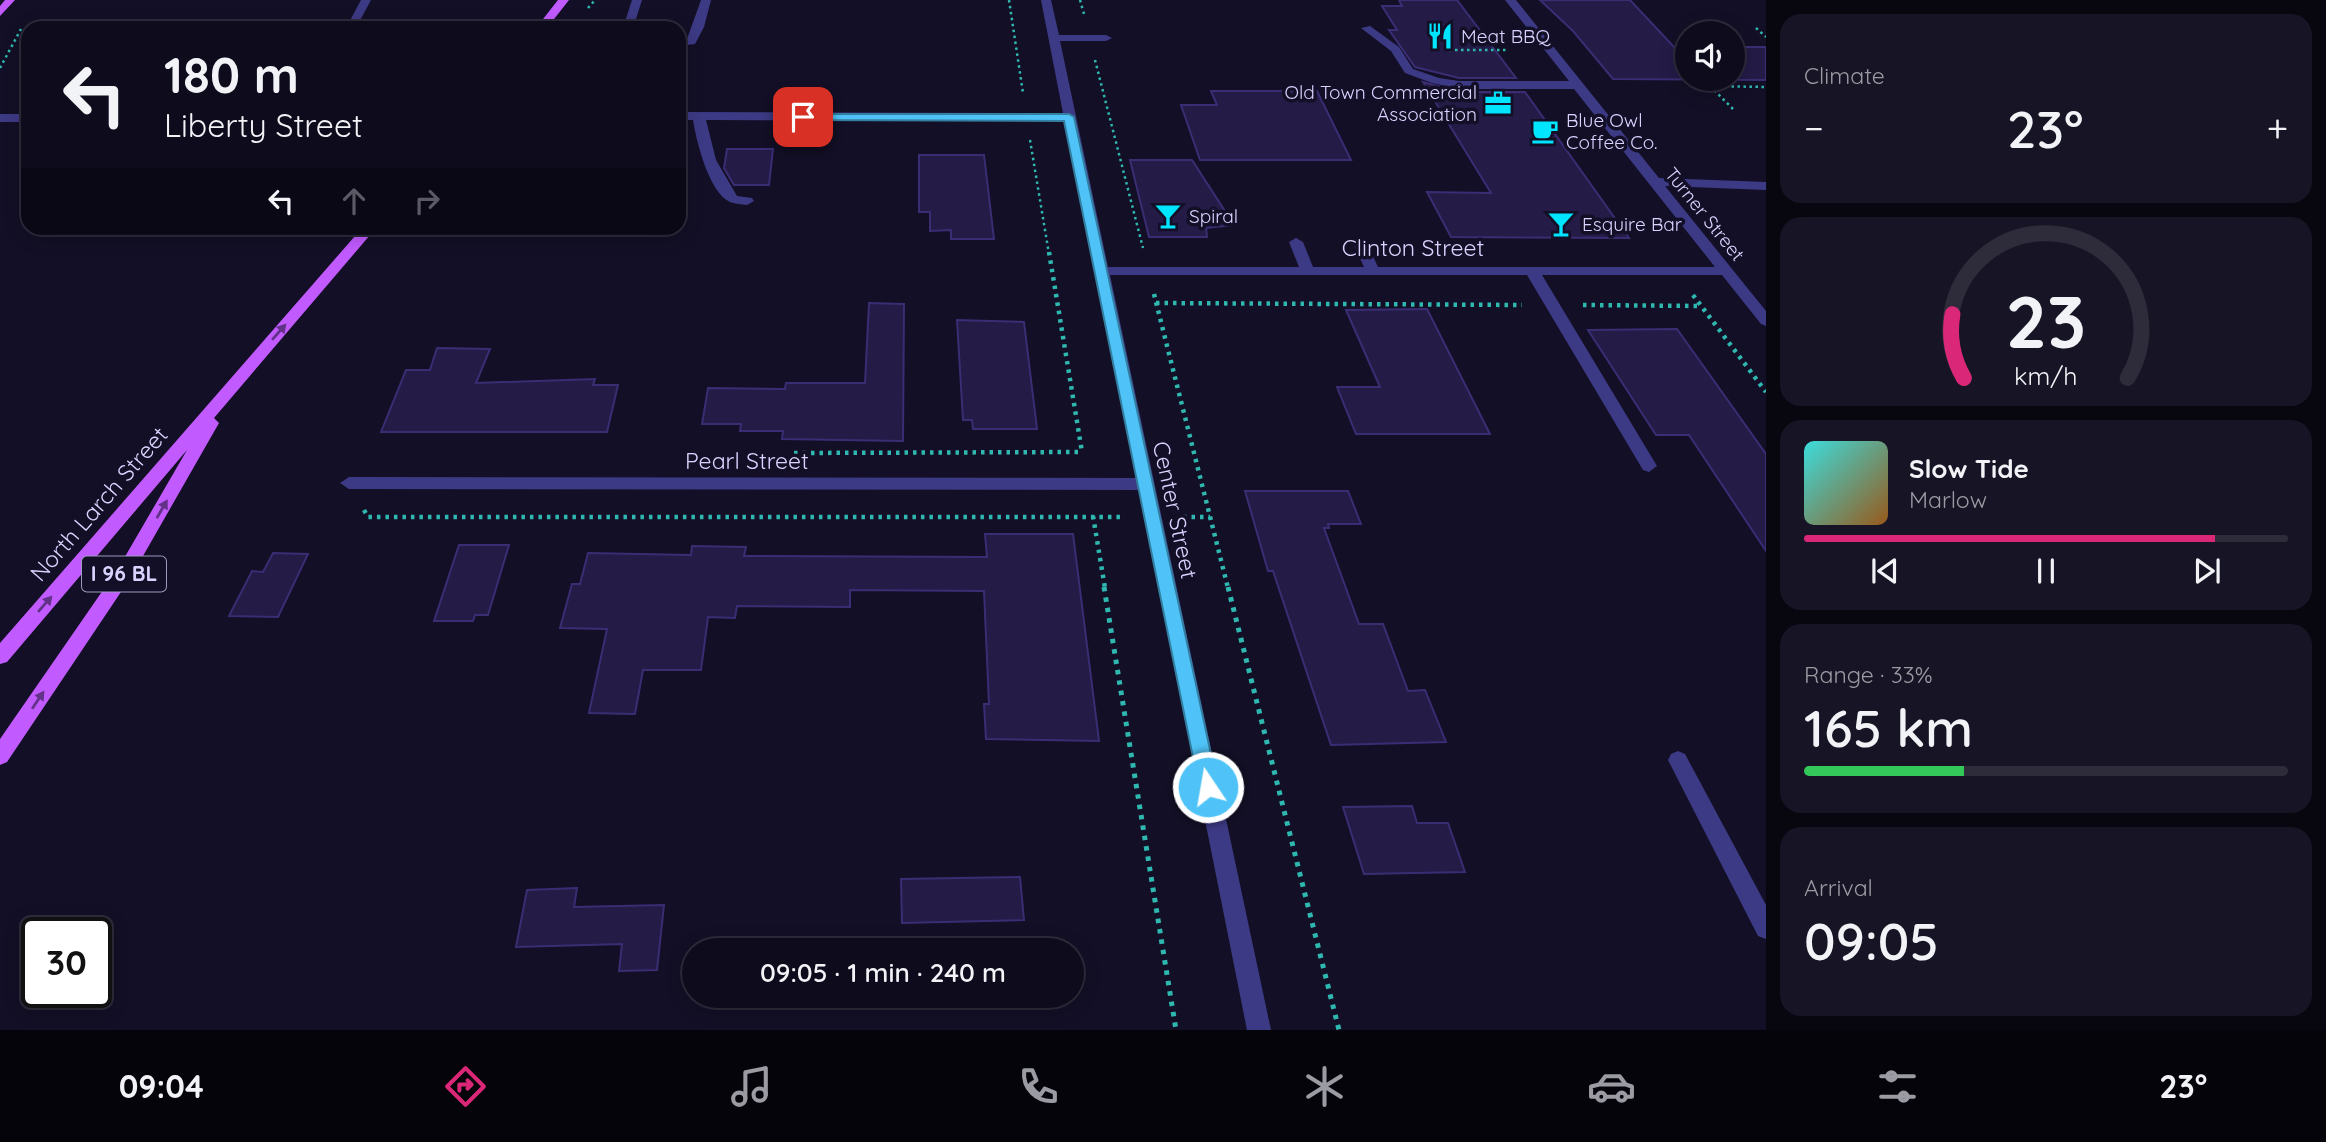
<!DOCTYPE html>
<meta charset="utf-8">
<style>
body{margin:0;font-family:Quicksand,sans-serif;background:#171425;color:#f1f3f6;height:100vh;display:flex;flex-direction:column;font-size:26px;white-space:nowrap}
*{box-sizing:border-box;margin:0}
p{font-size:23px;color:#9b9ba3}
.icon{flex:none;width:38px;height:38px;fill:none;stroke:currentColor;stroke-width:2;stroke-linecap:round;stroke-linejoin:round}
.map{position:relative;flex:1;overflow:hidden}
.panel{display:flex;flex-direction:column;gap:14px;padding:14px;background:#08060f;width:560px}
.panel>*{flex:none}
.guide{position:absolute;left:21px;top:21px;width:665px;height:214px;border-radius:21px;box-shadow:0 4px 18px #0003,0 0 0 2px #2e2b3b;background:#0e0b1c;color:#f1f3f6;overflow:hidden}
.tools{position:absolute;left:1675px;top:21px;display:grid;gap:14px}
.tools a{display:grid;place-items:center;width:70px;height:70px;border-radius:50%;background:#0e0b1c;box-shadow:0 4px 18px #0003,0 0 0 2px #2e2b3b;font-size:35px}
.speed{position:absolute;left:21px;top:917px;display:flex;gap:14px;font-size:35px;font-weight:700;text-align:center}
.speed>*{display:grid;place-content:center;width:91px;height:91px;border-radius:50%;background:#0e0b1c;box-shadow:0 4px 18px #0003,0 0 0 2px #2e2b3b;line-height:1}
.speed .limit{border:4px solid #111;border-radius:10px;background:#fff;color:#111}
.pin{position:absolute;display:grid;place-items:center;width:60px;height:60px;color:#fff;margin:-30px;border-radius:14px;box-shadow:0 4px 10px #0006}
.me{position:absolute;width:77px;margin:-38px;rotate:348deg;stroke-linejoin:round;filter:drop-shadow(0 0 5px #0008)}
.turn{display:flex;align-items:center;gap:24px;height:147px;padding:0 28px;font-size:32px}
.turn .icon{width:91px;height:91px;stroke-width:2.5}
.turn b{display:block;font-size:49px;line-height:60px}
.lanes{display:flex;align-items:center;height:66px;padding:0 28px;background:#0003;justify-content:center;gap:35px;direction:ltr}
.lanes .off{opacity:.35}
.big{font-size:52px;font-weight:600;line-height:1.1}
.panel .tile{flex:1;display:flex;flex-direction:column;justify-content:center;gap:10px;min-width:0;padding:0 24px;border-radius:21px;background:#171425}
.panel .dial{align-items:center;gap:0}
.dial svg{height:182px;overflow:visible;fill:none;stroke:#2e2b3b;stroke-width:7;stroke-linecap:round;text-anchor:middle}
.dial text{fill:#f1f3f6;stroke:none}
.song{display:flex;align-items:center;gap:21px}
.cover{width:84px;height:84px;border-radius:10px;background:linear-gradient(135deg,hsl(180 70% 55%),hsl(30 70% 35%))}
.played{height:7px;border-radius:4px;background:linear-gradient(90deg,#db2777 85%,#2e2b3b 85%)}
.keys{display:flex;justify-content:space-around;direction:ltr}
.heat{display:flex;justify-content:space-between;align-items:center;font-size:38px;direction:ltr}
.charge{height:10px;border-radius:5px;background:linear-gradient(90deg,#34c759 33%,#2e2b3b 0)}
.trip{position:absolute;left:682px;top:938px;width:402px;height:70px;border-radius:35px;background:#0e0b1c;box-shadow:0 4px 18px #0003,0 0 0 2px #2e2b3b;font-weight:600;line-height:70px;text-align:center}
.tab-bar{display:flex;height:112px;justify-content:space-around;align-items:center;background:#06040b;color:#9b9ba3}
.tab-bar .icon{width:49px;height:49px}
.tab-bar .selected{color:#db2777}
.tab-bar b{font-size:32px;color:#f1f3f6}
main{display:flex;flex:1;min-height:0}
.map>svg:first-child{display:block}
.building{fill:#241b47;stroke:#3b2d73;stroke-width:2}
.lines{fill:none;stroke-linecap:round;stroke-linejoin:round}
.path-far2{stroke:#2fb8b0;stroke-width:2.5;stroke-dasharray:2.5 3.5;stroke-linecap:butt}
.path-far1{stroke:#2fb8b0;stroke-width:4.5;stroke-dasharray:3.5 5;stroke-linecap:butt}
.path{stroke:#2fb8b0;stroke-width:5;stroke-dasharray:4.5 6;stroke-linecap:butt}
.minor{fill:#3d3a85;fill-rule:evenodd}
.major{fill:#c25bff;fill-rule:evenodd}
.oneway{fill:#623188}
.route{fill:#4fc3f7;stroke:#337fa1;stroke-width:2}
.labels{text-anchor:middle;stroke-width:7;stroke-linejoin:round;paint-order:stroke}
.far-poi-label{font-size:19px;fill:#d9d4ff;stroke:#130f26;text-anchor:start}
.far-street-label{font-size:19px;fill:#d9d4ff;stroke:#130f26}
.shield{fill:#130f26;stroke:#9e99be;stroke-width:2}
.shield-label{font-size:21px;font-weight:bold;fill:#d9d4ff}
.street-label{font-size:23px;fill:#d9d4ff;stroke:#130f26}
</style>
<main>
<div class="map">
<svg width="1766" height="1030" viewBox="0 0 1766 1030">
<rect width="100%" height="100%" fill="#130f26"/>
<!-- building -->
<g class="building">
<polygon points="1399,0 1457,0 1516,78 1459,78 1415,67 1389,30 1397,30 1382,6 1402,6"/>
<polygon points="1540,0 1630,0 1674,47 1687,47 1687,79 1732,79 1732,47 1766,47 1766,80 1613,79 1573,31"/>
<polygon points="1423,82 1459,92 1525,92 1629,238 1451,237 1427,192 1491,193"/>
<polygon points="1211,91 1317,91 1351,160 1200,160 1181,105 1217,105"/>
<polygon points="727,149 773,149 769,185 734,185 724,168"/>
<polygon points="919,155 984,155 994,239 951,239 951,230 930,231 930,212 919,212"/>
<polygon points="1130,160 1192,160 1234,225 1206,228 1207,237 1149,237"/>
<polygon points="869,303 904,304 903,441 782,439 783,431 740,431 741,424 702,424 708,388 785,389 786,383 865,383"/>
<polygon points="1427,309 1490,434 1356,434 1337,387 1380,387 1346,310"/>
<polygon points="957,320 1024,322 1037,429 973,429 972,420 963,420"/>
<polygon points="1677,329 1766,454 1766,551 1689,435 1656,435 1588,330"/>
<polygon points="437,348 490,349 476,383 595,379 593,385 618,385 607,432 381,432 406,370 430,370"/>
<polygon points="1245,491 1348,491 1361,524 1328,524 1329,528 1324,528 1359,624 1383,624 1408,691 1425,690 1446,742 1331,745 1273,571 1268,571"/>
<polygon points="985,534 1073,534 1099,741 986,739 984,704 989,704 984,591 850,590 850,607 737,606 735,618 708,617 701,670 643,670 635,714 589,713 607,629 560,628 572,584 580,584 588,553 691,555 692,546 746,547 744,556 987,557"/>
<polygon points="459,545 509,545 488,615 475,615 473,621 434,621"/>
<polygon points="273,553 308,554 278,617 229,616 252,571 263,572"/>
<polygon points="1412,806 1417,823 1448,823 1465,872 1364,874 1343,807"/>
<polygon points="1020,877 1024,920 902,923 901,879"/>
<polygon points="577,888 574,907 664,905 657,970 619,971 622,944 516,947 527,890"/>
</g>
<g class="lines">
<!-- path-far2 -->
<g class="path-far2">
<polyline points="1009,0 1023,93"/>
<polyline points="1080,0 1084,14"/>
<polyline points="588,8 595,0"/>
<polyline points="509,28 516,19"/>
<polyline points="1756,28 1766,37"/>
<polyline points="1492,43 1501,43"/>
<polyline points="1449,50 1506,50"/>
<polyline points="1095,60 1143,248"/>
<polyline points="0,68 21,29"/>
<polyline points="1733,109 1710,86 1766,87"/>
<polyline points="1030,140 1049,254"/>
</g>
<!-- path-far1 -->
<g class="path-far1">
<polyline points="1049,252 1082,452"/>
<polyline points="1154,294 1228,588"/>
<polyline points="1693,295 1766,392"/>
<polyline points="1156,303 1522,305"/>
<polyline points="1583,305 1701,306"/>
<polyline points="794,453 1082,452"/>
<polyline points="364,510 368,517 1125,517"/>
<polyline points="1093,516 1105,588"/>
<polyline points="1183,517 1210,517"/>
</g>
<!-- path -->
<g class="path">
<polyline points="1104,587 1176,1030"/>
<polyline points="1228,587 1339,1030"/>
</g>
<!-- minor -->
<g class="minor">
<polygon points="361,0 371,0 356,28 346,28"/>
<polygon points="632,0 642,0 633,28 623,28"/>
<polygon points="701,0 711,0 704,27 695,44 679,46 679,40 687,39"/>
<path d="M1041,0H1051L1059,35H1106L1112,38L1106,41H1060L1108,267H1299L1289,242L1296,238L1303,242L1313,267H1364L1352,241L1359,237L1366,241L1378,267H1715L1574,89H1459L1432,83L1405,73L1391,51L1361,28L1370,26L1399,47L1413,69L1439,78L1459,81H1569L1505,0H1516L1659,178L1766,182V190L1665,186L1766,311V326L1761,324L1722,275H1542L1657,466L1649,472L1643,470L1527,275H1110L1271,1030H1247L1139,490L349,489L340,483L349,477L1136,478L1065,121L706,120L716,160L737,196L752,198L754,201L747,205C742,204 735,204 730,202C709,193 696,140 693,120H679V112L1063,113Z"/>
<rect x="0" y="114" width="28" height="8"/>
<polygon points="1678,751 1685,754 1766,905 1766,939 1758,936 1668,760 1671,754"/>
</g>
<!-- major -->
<g class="major">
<polygon points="5,0 15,0 0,16 0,6"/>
<polygon points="558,0 569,0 547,28 536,28"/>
<polygon points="362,228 376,228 214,418 219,423 131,577 7,762 0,765 0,739 119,567 187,450 7,662 0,664 0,643"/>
</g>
</g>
<!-- one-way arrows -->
<defs><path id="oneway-solid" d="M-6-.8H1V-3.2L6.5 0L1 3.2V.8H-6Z" transform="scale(1.75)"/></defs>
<g class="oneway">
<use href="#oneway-solid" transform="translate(279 332) rotate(-49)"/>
<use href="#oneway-solid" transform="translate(162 509) rotate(-60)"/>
<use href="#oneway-solid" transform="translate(45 604) rotate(-49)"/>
<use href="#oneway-solid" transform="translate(38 700) rotate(-56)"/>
</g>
<!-- route -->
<polygon class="route" points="799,114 1069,114 1074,117 1218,787 1215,793 1208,795 1201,793 1199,787 1064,121 803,120 797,117"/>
<!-- icons -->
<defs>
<g id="restaurant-bare" transform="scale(2.1)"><path d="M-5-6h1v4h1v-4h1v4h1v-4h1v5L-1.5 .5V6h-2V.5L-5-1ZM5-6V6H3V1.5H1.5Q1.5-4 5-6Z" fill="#00e5ff" stroke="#130f26" stroke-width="2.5" paint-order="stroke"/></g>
<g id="office-bare" transform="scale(2.1)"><path d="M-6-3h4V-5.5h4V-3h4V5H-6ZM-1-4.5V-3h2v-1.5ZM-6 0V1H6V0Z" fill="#00e5ff" stroke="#130f26" stroke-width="2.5" paint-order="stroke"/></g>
<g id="cafe-bare" transform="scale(2.1)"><path d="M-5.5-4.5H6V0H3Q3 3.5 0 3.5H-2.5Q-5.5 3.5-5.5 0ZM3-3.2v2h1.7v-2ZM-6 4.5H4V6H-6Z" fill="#00e5ff" stroke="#130f26" stroke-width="2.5" paint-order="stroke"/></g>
<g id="bar-bare" transform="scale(2.1)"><path d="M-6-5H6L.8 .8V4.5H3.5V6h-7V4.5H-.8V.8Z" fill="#00e5ff" stroke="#130f26" stroke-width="2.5" paint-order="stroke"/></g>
</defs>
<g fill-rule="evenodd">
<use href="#restaurant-bare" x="1440" y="36"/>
<use href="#office-bare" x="1498" y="103"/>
<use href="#cafe-bare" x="1545" y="131"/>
<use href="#bar-bare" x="1168" y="216"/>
<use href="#bar-bare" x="1561" y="224"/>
</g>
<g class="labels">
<!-- far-poi labels -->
<g class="far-poi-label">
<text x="1461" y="43">Meat BBQ</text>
<text x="1477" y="99" text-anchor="end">Old Town Commercial<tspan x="1477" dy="22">Association</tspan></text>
<text x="1566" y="127">Blue Owl<tspan x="1566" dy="22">Coffee Co.</tspan></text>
<text x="1189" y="223">Spiral</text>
<text x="1582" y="231">Esquire Bar</text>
</g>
<!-- far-street labels -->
<g class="far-street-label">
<text transform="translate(1705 214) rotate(51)" y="7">Turner Street</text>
</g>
<!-- shield labels -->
<rect class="shield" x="82" y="556.5" width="84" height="35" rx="5"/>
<g class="shield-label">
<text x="124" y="581">I 96 BL</text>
</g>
<!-- street labels -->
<g class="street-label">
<text x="1413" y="256">Clinton Street</text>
<text x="747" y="469">Pearl Street</text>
<text transform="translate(99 504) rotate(-49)" y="8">North Larch Street</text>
<text transform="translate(1175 510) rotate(78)" y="8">Center Street</text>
</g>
</g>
</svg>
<div class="tools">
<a><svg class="icon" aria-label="sound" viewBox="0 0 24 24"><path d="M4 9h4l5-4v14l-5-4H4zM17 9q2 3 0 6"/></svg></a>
</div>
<div class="speed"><div class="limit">30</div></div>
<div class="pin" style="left:803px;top:117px;background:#d93025"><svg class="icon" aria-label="arrive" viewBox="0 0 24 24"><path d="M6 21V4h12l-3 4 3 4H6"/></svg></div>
<svg class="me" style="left:1208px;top:787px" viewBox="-20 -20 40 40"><circle r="17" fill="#4fc3f7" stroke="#fff" stroke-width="3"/><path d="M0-11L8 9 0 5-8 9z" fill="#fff"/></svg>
<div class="trip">09:05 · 1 min · 240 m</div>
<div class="guide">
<div class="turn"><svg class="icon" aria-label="left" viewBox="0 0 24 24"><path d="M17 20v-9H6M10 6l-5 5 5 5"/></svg><div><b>180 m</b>Liberty Street</div></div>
<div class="lanes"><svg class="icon" aria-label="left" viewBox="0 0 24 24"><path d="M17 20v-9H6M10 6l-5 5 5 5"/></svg><svg class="icon off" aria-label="ahead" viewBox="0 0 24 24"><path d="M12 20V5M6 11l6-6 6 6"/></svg><svg class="icon off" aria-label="right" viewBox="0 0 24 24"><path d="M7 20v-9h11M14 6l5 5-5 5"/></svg></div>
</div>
</div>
<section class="panel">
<div class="tile"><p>Climate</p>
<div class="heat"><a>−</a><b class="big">23°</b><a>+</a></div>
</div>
<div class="tile dial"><svg viewBox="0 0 100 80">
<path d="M14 69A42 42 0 1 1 86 69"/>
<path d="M14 69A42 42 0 0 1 9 41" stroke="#db2777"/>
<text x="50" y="56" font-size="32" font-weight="700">23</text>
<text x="50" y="72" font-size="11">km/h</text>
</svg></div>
<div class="tile">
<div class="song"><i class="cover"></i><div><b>Slow Tide</b><p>Marlow</p></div></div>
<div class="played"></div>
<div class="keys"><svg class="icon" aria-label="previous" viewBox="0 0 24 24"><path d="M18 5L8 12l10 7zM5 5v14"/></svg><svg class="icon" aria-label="pause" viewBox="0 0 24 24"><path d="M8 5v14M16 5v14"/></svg><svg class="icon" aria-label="next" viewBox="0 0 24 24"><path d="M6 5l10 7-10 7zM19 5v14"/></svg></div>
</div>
<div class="tile"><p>Range · 33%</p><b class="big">165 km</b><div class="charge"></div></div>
<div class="tile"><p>Arrival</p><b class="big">09:05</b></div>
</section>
</main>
<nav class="tab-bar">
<b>09:04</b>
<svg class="icon selected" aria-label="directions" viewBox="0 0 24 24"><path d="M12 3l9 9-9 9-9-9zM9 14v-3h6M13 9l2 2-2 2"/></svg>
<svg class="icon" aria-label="music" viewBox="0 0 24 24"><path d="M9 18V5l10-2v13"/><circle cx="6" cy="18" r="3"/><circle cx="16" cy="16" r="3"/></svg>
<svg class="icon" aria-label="phone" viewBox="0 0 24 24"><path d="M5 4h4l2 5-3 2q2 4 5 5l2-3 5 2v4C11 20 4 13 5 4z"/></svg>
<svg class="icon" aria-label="climate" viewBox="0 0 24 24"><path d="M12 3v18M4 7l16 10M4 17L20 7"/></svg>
<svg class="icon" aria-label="car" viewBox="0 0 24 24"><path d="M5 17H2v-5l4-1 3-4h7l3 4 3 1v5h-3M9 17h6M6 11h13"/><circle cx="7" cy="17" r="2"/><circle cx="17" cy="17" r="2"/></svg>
<svg class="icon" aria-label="filters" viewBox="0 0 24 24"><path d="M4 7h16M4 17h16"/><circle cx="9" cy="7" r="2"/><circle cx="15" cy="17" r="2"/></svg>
<b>23°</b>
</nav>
